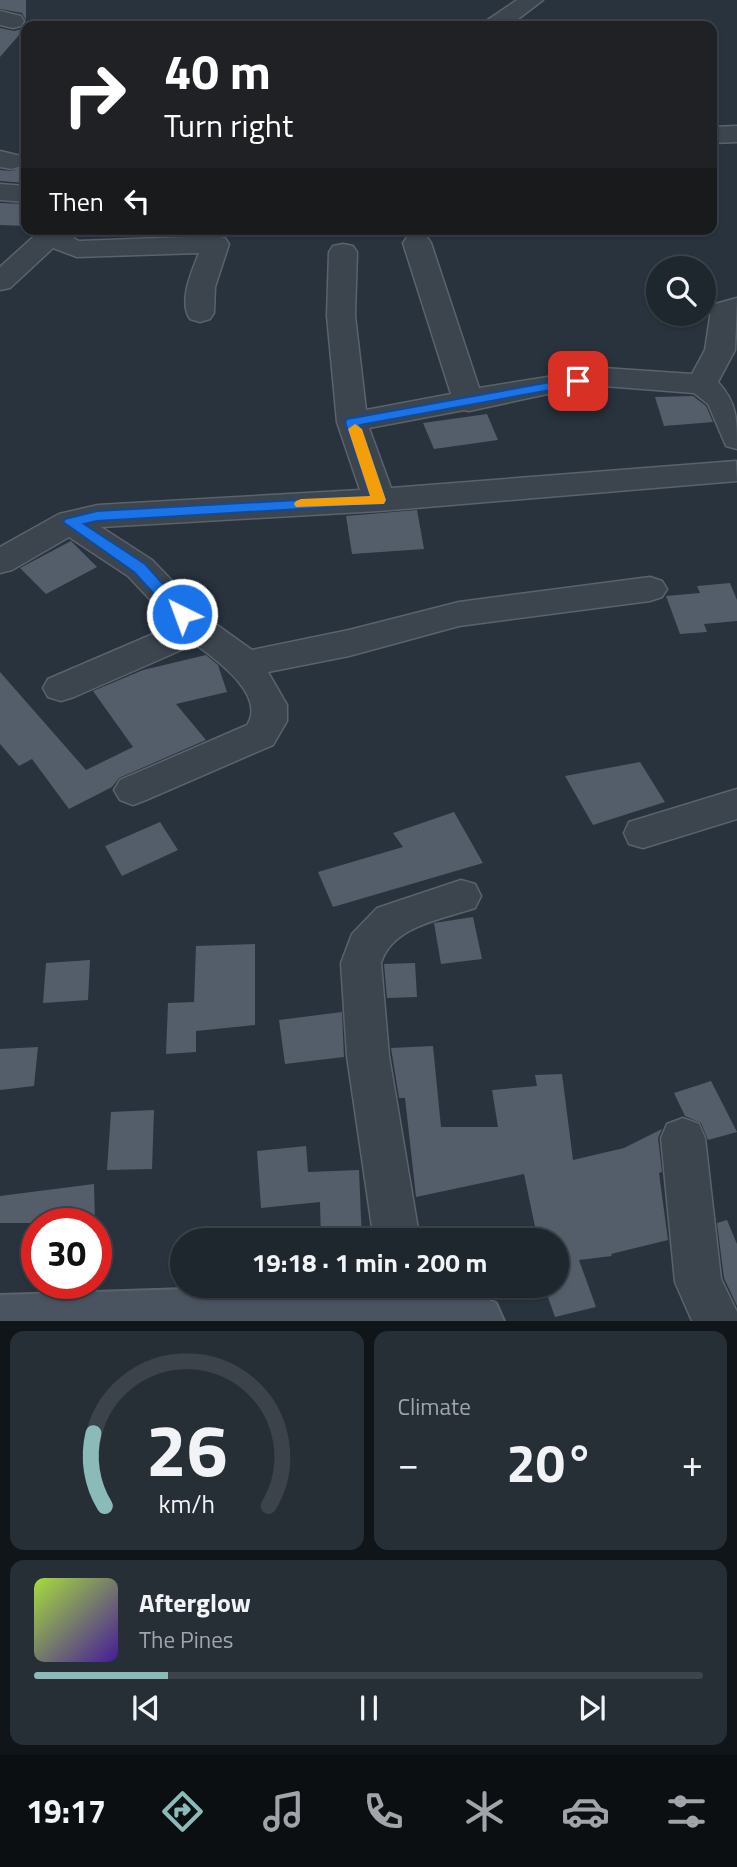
<!DOCTYPE html>
<meta charset="utf-8">
<style>
body{margin:0;font-family:"Titillium Web",sans-serif;background:#262e36;color:#f1f3f6;height:100vh;display:flex;flex-direction:column;font-size:26px;white-space:nowrap}
*{box-sizing:border-box;margin:0}
p{font-size:23px;color:#a1a5aa}
.icon{flex:none;width:38px;height:38px;fill:none;stroke:currentColor;stroke-width:2;stroke-linecap:round;stroke-linejoin:round}
.map{position:relative;height:1321px;overflow:hidden}
.drawer{display:flex;flex-direction:column;gap:10px;padding:10px;background:#101519;flex:1}
.drawer>*{flex:none}
.hud{position:absolute;left:21px;top:21px;width:696px;height:214px;border-radius:14px;box-shadow:0 2px 5px #0004,0 0 0 2px #3c434a;background:#202124;color:#fff;overflow:hidden}
.tools{position:absolute;left:646px;top:256px;display:grid;gap:14px}
.tools a{display:grid;place-items:center;width:70px;height:70px;border-radius:50%;background:#1e262e;box-shadow:0 2px 5px #0004,0 0 0 2px #3c434a;font-size:35px}
.speed{position:absolute;left:21px;top:1208px;display:flex;gap:14px;font-size:35px;font-weight:700;text-align:center}
.speed>*{display:grid;place-content:center;width:91px;height:91px;border-radius:50%;background:#1e262e;box-shadow:0 2px 5px #0004,0 0 0 2px #3c434a;line-height:1}
.speed .limit{border:10px solid #d22;background:#fff;color:#111}
.pin{position:absolute;display:grid;place-items:center;width:60px;height:60px;color:#fff;margin:-30px;border-radius:14px;box-shadow:0 4px 10px #0006}
.me{position:absolute;width:77px;margin:-38px;rotate:318deg;stroke-linejoin:round;filter:drop-shadow(0 0 5px #0008)}
.turn{display:flex;align-items:center;gap:24px;height:147px;padding:0 28px;font-size:32px}
.turn .icon{width:91px;height:91px;stroke-width:2.5}
.turn b{display:block;font-size:49px;line-height:60px}
.then{display:flex;align-items:center;height:66px;padding:0 28px;background:#0003;gap:14px;font-size:26px}
.big{font-size:52px;font-weight:700;line-height:1.1}
.drawer .tile{flex:1;display:flex;flex-direction:column;justify-content:center;gap:10px;min-width:0;padding:0 24px;border-radius:14px;background:#262e36}
.drawer .dial{align-items:center;gap:0}
.dial svg{height:182px;overflow:visible;fill:none;stroke:#3c434a;stroke-width:7;stroke-linecap:round;text-anchor:middle}
.dial text{fill:#f1f3f6;stroke:none}
.song{display:flex;align-items:center;gap:21px}
.cover{width:84px;height:84px;border-radius:10px;background:linear-gradient(135deg,hsl(80 70% 55%),hsl(260 70% 35%))}
.played{height:7px;border-radius:4px;background:linear-gradient(90deg,#8bbbb9 20%,#3c434a 20%)}
.keys{display:flex;justify-content:space-around;direction:ltr}
.heat{display:flex;justify-content:space-between;align-items:center;font-size:38px;direction:ltr}
.drawer .tiles{flex:1;display:grid;gap:10px;grid-template-columns:1fr 1fr}
.tile:last-child{grid-column:span 2}
.trip{position:absolute;left:170px;top:1228px;width:399px;height:70px;border-radius:35px;background:#1e262e;box-shadow:0 2px 5px #0004,0 0 0 2px #3c434a;font-weight:700;line-height:70px;text-align:center}
.dock{display:flex;height:112px;justify-content:space-around;align-items:center;background:#0c0f12;color:#a1a5aa}
.dock .icon{width:49px;height:49px}
.dock .current{color:#8bbbb9}
.dock b{font-size:32px;color:#f1f3f6}
.map>svg:first-child{display:block}
.building{fill:#545e6b}
.lines{fill:none;stroke-linecap:round;stroke-linejoin:round}
.minor-casing{stroke:#5a636c;stroke-width:3}
.secondary-casing{stroke:#5a636c;stroke-width:4}
.minor{fill:#3c454e;fill-rule:evenodd}
.secondary{fill:#4a5461;fill-rule:evenodd}
.route{fill:#1a73e8;stroke:#114b97;stroke-width:2}
.slow{fill:#f59e0b}
</style>
<div class="map">
<svg width="737" height="1321" viewBox="0 0 737 1321">
<rect width="100%" height="100%" fill="#28333e"/>
<!-- building -->
<g class="building">
<polygon points="0,0 26,0 26,20 22,13 0,9"/>
<polygon points="26,22 26,27 0,57 0,28 14,31 22,29"/>
<polygon points="26,164 26,183 0,181 0,170 13,171"/>
<polygon points="0,203 26,204 26,226 0,225"/>
<polygon points="693,396 706,406 713,422 664,426 655,397"/>
<polygon points="487,414 498,440 434,449 423,423"/>
<polygon points="417,510 424,549 352,554 346,516"/>
<polygon points="71,541 97,567 46,594 20,568"/>
<polygon points="730,583 737,600 737,621 704,624 707,632 680,634 666,596 700,593 697,586"/>
<polygon points="206,655 218,665 227,692 176,704 206,740 119,778 112,787 69,809 32,759 19,766 0,744 0,672 86,770 133,747 93,691 143,670"/>
<polygon points="640,762 665,802 593,825 565,776"/>
<polygon points="454,812 483,863 333,907 318,872 403,847 393,833"/>
<polygon points="160,822 178,850 122,876 105,846"/>
<polygon points="473,917 482,959 441,964 434,923"/>
<polygon points="255,944 255,1025 196,1031 196,1052 166,1054 168,1003 194,1002 196,946"/>
<polygon points="90,960 88,1000 43,1003 46,963"/>
<polygon points="415,963 417,997 387,998 384,964"/>
<polygon points="342,1012 344,1057 285,1064 279,1020"/>
<polygon points="433,1046 441,1127 498,1127 492,1090 537,1086 535,1075 562,1074 573,1160 624,1148 662,1129 658,1138 662,1172 659,1173 668,1240 611,1254 612,1256 579,1260 596,1307 555,1317 544,1286 556,1286 556,1241 538,1241 524,1174 416,1197 405,1098 399,1098 391,1048"/>
<polygon points="38,1047 34,1086 0,1090 0,1049"/>
<polygon points="711,1081 737,1132 708,1140 701,1123 685,1116 674,1093"/>
<polygon points="154,1110 152,1169 107,1170 111,1112"/>
<polygon points="306,1146 308,1172 359,1170 362,1241 321,1241 320,1202 261,1208 257,1151"/>
<polygon points="94,1184 95,1223 0,1223 0,1196"/>
<polygon points="727,1220 737,1244 737,1306 724,1278 717,1223"/>
</g>
<g class="lines">
<!-- minor casing -->
<g class="minor-casing">
<g id="minor">
<polygon points="517,0 543,0 509,26 483,26 486,21"/>
<polygon points="0,11 21,16 24,21 21,26 13,28 0,25"/>
<polygon points="737,126 737,142 712,143 712,127"/>
<polygon points="0,151 21,156 25,161 21,166 12,169 0,167"/>
<polygon points="0,184 26,186 26,202 0,200"/>
<path d="M42,229H68L75,239L79,241L215,236L225,238L229,244L215,287L214,313L210,319L200,322L190,319C178,301 192,271 199,253L77,257L53,248L10,288L0,290V267Z"/>
<path d="M417,235L427,237L431,243L479,388L604,368L692,374L705,350L711,310L715,304L737,298L735,350L718,382C737,403 737,418 737,449L726,446L708,404L694,393L604,386L552,393L469,411L464,410L369,428L391,488L736,461L737,481L379,511L101,527L152,560L210,620L252,650L349,630L459,602L650,577L662,581L667,589L662,597L650,601L459,626L349,656L268,672L287,705V721L273,745L146,800L133,805L120,800L114,790L120,780L247,725C267,695 215,659 195,644L74,697L61,701L48,697L43,688L48,679L174,625L128,576L69,537L12,570L0,573V547L59,514L98,505L360,490L337,422L327,316L329,252L333,246L343,244L353,246L357,252L355,316L366,410L451,394L403,243L407,237Z"/>
<polygon points="737,789 737,819 643,848 629,844 624,833 629,822"/>
<path d="M461,880L475,884L481,896L475,908C443,919 392,926 381,963L389,1056L420,1241H374L347,1056L341,963L352,934L377,908Z"/>
<polygon points="683,1118 699,1124 705,1138 721,1279 737,1312 737,1321 692,1321 675,1282 661,1138 667,1124"/>
</g>
</g>
<!-- secondary casing -->
<g class="secondary-casing">
<path id="secondary" d="M282,1286C352,1286 431,1276 496,1303L504,1321H0V1295Z"/>
</g>
<!-- minor -->
<use href="#minor" class="minor"/>
<!-- secondary -->
<use href="#secondary" class="secondary"/>
</g>
<!-- route -->
<polygon class="route" points="578,377 585,381 583,384 360,425 386,500 384,504 97,521 84,524 145,564 187,611 190,614 182,620 176,618 134,572 63,522 65,519 97,511 370,496 345,422 347,419"/>
<!-- slow -->
<polygon class="slow" points="355,424 362,429 386,500 384,504 296,507 294,504 296,501 301,499 370,496 348,429"/>
</svg>
<div class="tools">
<a><svg class="icon" aria-label="search" viewBox="0 0 24 24"><circle cx="10" cy="10" r="6"/><path d="M15 15l6 6"/></svg></a>
</div>
<div class="speed"><div class="limit">30</div></div>
<div class="pin" style="left:578px;top:381px;background:#d93025"><svg class="icon" aria-label="arrive" viewBox="0 0 24 24"><path d="M6 21V4h12l-3 4 3 4H6"/></svg></div>
<svg class="me" style="left:182px;top:614px" viewBox="-20 -20 40 40"><circle r="17" fill="#1a73e8" stroke="#fff" stroke-width="3"/><path d="M0-11L8 9 0 5-8 9z" fill="#fff"/></svg>
<div class="trip">19:18 · 1 min · 200 m</div>
<div class="hud">
<div class="turn"><svg class="icon" aria-label="right" viewBox="0 0 24 24"><path d="M7 20v-9h11M14 6l5 5-5 5"/></svg><div><b>40 m</b>Turn right</div></div>
<div class="then">Then<svg class="icon" aria-label="left" viewBox="0 0 24 24"><path d="M17 20v-9H6M10 6l-5 5 5 5"/></svg></div>
</div>
</div>
<section class="drawer">
<div class="tiles">
<div class="tile dial"><svg viewBox="0 0 100 80">
<path d="M14 69A42 42 0 1 1 86 69"/>
<path d="M14 69A42 42 0 0 1 9 37" stroke="#8bbbb9"/>
<text x="50" y="56" font-size="32" font-weight="700">26</text>
<text x="50" y="72" font-size="11">km/h</text>
</svg></div>
<div class="tile"><p>Climate</p>
<div class="heat"><a>−</a><b class="big">20°</b><a>+</a></div>
</div>
<div class="tile">
<div class="song"><i class="cover"></i><div><b>Afterglow</b><p>The Pines</p></div></div>
<div class="played"></div>
<div class="keys"><svg class="icon" aria-label="previous" viewBox="0 0 24 24"><path d="M18 5L8 12l10 7zM5 5v14"/></svg><svg class="icon" aria-label="pause" viewBox="0 0 24 24"><path d="M8 5v14M16 5v14"/></svg><svg class="icon" aria-label="next" viewBox="0 0 24 24"><path d="M6 5l10 7-10 7zM19 5v14"/></svg></div>
</div>
</div>
</section>
<nav class="dock">
<b>19:17</b>
<svg class="icon current" aria-label="directions" viewBox="0 0 24 24"><path d="M12 3l9 9-9 9-9-9zM9 14v-3h6M13 9l2 2-2 2"/></svg>
<svg class="icon" aria-label="music" viewBox="0 0 24 24"><path d="M9 18V5l10-2v13"/><circle cx="6" cy="18" r="3"/><circle cx="16" cy="16" r="3"/></svg>
<svg class="icon" aria-label="phone" viewBox="0 0 24 24"><path d="M5 4h4l2 5-3 2q2 4 5 5l2-3 5 2v4C11 20 4 13 5 4z"/></svg>
<svg class="icon" aria-label="climate" viewBox="0 0 24 24"><path d="M12 3v18M4 7l16 10M4 17L20 7"/></svg>
<svg class="icon" aria-label="car" viewBox="0 0 24 24"><path d="M5 17H2v-5l4-1 3-4h7l3 4 3 1v5h-3M9 17h6M6 11h13"/><circle cx="7" cy="17" r="2"/><circle cx="17" cy="17" r="2"/></svg>
<svg class="icon" aria-label="filters" viewBox="0 0 24 24"><path d="M4 7h16M4 17h16"/><circle cx="9" cy="7" r="2"/><circle cx="15" cy="17" r="2"/></svg>
</nav>
